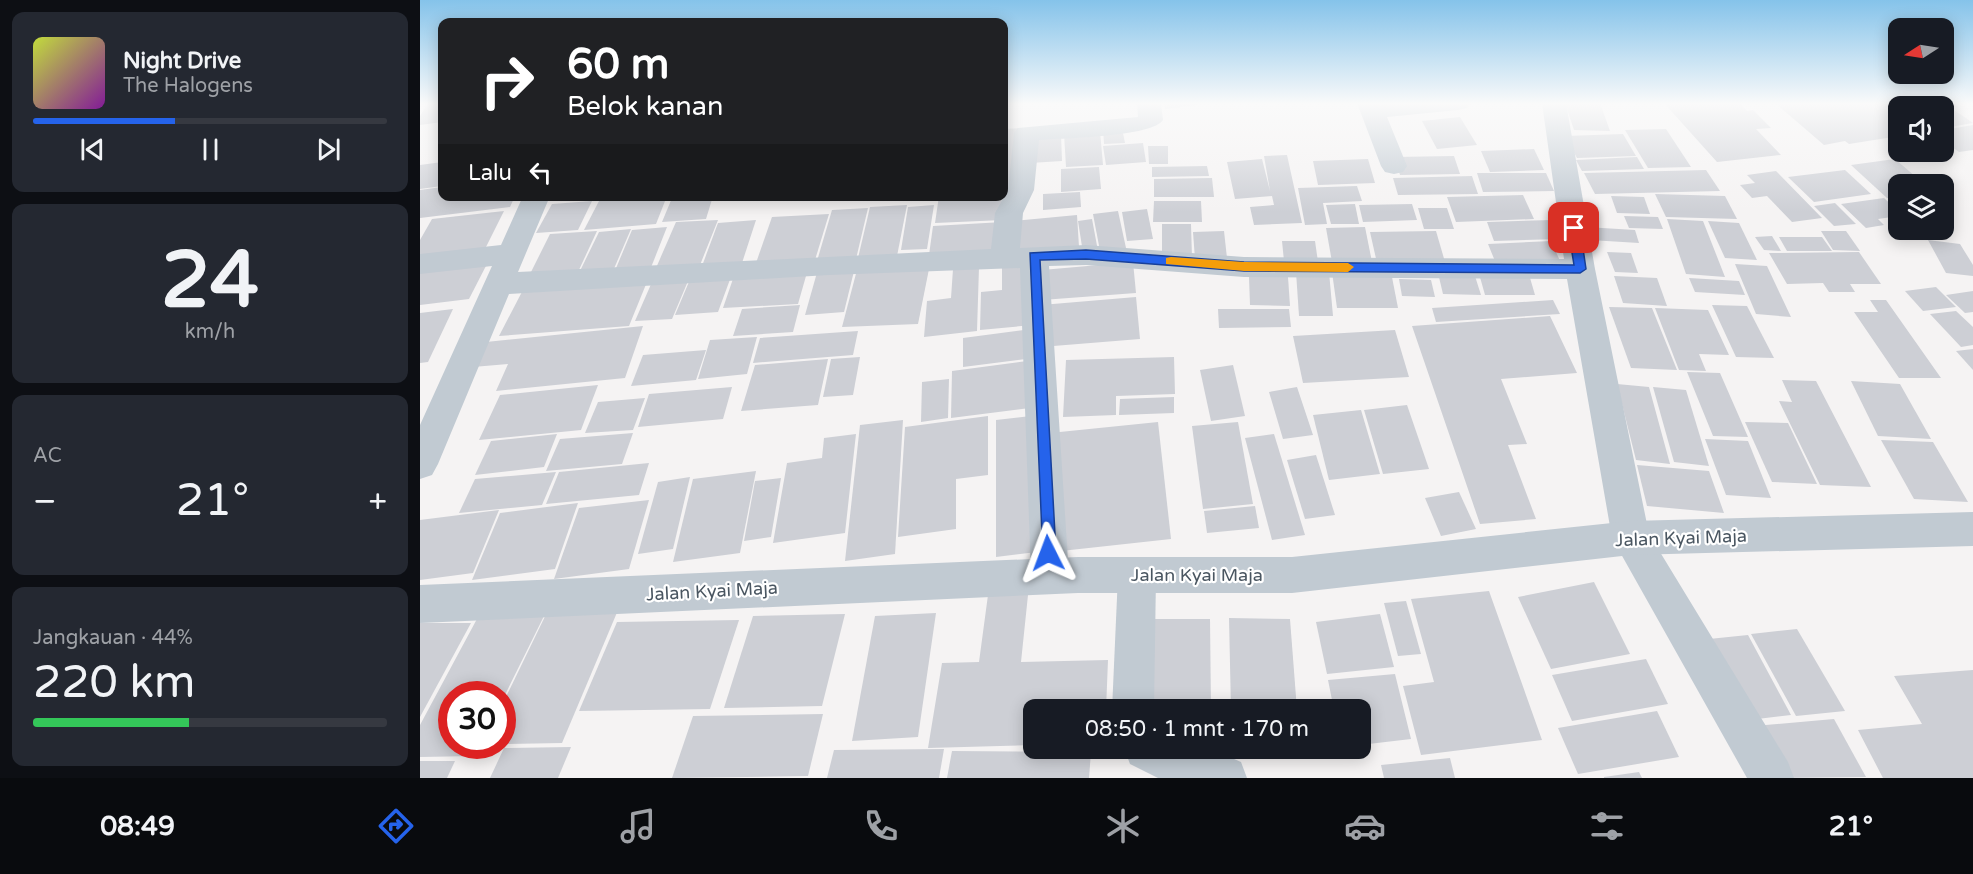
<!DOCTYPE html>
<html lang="id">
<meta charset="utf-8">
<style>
body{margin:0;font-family:"Varela Round",sans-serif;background:#242831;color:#f1f3f6;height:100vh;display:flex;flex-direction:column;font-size:22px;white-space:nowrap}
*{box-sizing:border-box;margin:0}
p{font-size:20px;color:#9ea1a6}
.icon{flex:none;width:33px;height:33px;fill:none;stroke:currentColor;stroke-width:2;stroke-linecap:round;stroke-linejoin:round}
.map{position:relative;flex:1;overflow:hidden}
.sheet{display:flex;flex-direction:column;gap:12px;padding:12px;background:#0d0f14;width:420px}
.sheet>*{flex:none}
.guide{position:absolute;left:18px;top:18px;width:570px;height:183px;border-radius:12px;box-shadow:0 3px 15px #0003;background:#202124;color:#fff;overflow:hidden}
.needle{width:39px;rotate:258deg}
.buttons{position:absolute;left:1468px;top:18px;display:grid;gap:12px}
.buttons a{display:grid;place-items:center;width:66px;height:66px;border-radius:12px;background:#171b24;box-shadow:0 3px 15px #0003;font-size:30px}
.speed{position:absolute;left:18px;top:681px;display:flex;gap:12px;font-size:30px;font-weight:700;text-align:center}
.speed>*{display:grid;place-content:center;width:78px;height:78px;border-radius:50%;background:#171b24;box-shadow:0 3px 15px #0003;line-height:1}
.speed .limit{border:9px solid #d22;background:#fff;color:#111}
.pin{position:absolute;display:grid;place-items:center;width:51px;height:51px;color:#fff;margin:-26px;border-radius:12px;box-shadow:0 3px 9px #0006}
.me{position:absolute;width:66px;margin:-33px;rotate:357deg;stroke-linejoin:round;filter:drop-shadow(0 0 4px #0008)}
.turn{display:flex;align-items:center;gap:21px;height:126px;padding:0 30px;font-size:27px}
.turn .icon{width:78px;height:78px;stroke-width:2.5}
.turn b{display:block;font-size:42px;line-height:51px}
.then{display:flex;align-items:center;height:57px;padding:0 30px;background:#0003;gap:12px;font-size:22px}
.big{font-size:45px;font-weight:600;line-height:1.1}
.sheet .widget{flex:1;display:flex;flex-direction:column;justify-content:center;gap:9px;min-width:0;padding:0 21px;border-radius:12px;background:#242831}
.sheet .dial{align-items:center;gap:0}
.dial b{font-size:78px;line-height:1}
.song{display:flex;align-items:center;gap:18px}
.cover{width:72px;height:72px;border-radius:9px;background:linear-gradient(135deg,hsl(70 70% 55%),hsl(290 70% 35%))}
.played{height:6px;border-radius:3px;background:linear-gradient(90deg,#2563eb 40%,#363941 40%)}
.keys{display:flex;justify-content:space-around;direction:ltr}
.heat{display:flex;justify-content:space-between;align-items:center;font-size:33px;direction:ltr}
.charge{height:9px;border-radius:4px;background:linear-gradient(90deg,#34c759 44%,#363941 0)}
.trip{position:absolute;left:603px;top:699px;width:348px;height:60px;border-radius:12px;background:#171b24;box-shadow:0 3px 15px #0003;font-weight:600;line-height:60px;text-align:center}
.dock{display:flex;height:96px;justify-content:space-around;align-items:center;background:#090b0e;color:#9ea1a6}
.dock .icon{width:42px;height:42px}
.dock .on{color:#2563eb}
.dock b{font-size:27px;color:#f1f3f6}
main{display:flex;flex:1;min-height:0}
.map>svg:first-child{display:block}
.building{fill:#cdcfd5}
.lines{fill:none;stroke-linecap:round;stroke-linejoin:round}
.minor{fill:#c1cad2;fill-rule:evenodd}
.tertiary{fill:#c1cad2;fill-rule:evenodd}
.route{fill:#2563eb;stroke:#184099;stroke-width:1.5}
.slow{fill:#f59e0b}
.labels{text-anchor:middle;stroke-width:4.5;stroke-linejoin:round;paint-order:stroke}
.street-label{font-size:18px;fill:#4a5661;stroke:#fff}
</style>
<main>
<section class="sheet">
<div class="widget">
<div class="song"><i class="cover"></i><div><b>Night Drive</b><p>The Halogens</p></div></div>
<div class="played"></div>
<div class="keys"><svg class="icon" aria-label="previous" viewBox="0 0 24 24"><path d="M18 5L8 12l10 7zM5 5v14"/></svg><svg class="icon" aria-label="pause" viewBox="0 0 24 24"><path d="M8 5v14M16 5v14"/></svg><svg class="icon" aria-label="next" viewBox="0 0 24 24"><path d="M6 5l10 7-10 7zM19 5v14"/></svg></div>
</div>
<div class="widget dial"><b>24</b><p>km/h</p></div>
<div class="widget"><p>AC</p>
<div class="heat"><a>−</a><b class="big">21°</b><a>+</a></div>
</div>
<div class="widget"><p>Jangkauan · 44%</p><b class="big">220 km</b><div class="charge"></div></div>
</section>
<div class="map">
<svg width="1553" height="778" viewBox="0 0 1553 778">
<rect width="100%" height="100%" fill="#f5f3f3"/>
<!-- building -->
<g class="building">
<polygon points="8,103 22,103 22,122 0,125 0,116"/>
<polygon points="744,103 786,103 786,104 745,109"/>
<polygon points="1145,103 1180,103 1190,131 1154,130"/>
<polygon points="1244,103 1319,103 1327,111 1333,110 1351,128 1336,129 1361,155 1297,162"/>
<polygon points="1355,103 1524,103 1553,123 1524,128 1524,106 1479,106 1479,136 1429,144 1425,141 1404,145"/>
<polygon points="1040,117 1057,145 1017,149 1002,121"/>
<polygon points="1553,125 1553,150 1539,152 1524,141 1524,130"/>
<polygon points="601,128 592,190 584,190 584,129"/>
<polygon points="702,128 705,143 684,144 683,129"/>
<polygon points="1246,129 1271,167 1228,168 1205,130"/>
<polygon points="680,131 683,165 646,167 644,133"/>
<polygon points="641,134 642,161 610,163 610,137"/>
<polygon points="1203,134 1216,156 1157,158 1145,136"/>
<polygon points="723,143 726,162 686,165 683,146"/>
<polygon points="728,146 748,146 748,164 729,164"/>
<polygon points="1114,149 1124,170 1070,172 1061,151"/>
<polygon points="867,155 882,223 834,225 830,207 854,205 852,196 815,199 807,162 842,159 850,191 844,156"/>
<polygon points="1034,156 1040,174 980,175 974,157"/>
<polygon points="1217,157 1224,169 1162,171 1156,160"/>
<polygon points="948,159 955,183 898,185 893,161"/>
<polygon points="1475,159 1504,184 1479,184 1479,197 1467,198 1431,165"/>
<polygon points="22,162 22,186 0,189 0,165"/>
<polygon points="787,166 789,176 732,177 732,167"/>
<polygon points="679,167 681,189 641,192 641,169"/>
<polygon points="1286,170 1300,191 1175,194 1164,173"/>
<polygon points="1425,170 1451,194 1394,202 1368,177"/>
<polygon points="1356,171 1402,218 1372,222 1347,196 1332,198 1320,185 1335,183 1327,175"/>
<polygon points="1057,173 1126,173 1134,191 1063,192"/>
<polygon points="1052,176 1058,194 978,195 973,178"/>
<polygon points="792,178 794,197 734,197 734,179"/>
<polygon points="937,186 942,201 903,203 907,224 885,225 878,188"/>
<polygon points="22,187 22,196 95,196 90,207 0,218 0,190"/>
<polygon points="584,192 586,192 583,220 515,223 519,196 584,196"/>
<polygon points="660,192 661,207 623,210 623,194"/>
<polygon points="1235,194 1305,196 1317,219 1246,217"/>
<polygon points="1103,195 1114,219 1036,222 1027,197"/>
<polygon points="247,196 236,224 164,230 179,201"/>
<polygon points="293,196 286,219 242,222 252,198"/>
<polygon points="1191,196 1224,197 1230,214 1197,213"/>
<polygon points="1464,198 1479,212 1479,216 1458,219 1464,225 1446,228 1421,204"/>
<polygon points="172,201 158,230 116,233 132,204"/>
<polygon points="734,201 781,201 782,222 733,222"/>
<polygon points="1415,203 1436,224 1414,226 1394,206"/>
<polygon points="935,204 939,224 911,224 906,205"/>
<polygon points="992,204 997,220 943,222 939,205"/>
<polygon points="487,205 477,256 438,258 450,207"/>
<polygon points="514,205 507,249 481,250 488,207"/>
<polygon points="448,208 436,259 397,261 412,210"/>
<polygon points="998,208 1027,208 1034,229 1004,229"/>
<polygon points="727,209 733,239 707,241 702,212"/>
<polygon points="84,211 61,257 0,264 0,240 12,219"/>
<polygon points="698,211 706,248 680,251 673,214"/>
<polygon points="409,214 395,260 336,263 352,217"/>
<polygon points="657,215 659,247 592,253 592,221"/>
<polygon points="1204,216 1238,217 1243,229 1209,228"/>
<polygon points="672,219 678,251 663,253 658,221"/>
<polygon points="1247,219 1283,221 1305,277 1266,274"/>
<polygon points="298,220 280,265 236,268 256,222"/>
<polygon points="336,220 322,263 282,266 298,223"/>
<polygon points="1132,220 1141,239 1074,241 1067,222"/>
<polygon points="1288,221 1319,223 1337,260 1305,258"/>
<polygon points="583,222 581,251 509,255 513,226"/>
<polygon points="742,224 771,224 772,258 742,259"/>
<polygon points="247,227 230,270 194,273 212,230"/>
<polygon points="945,227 952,262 912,262 906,228"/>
<polygon points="1166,227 1215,230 1219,243 1170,240"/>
<polygon points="211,229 193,271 159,273 179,232"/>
<polygon points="177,231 158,272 109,276 130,234"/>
<polygon points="804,231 807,258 775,259 773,232"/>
<polygon points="1016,231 1025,262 957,263 950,232"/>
<polygon points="1401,231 1426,231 1440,251 1413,250"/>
<polygon points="1352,236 1361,251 1344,250 1335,237"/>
<polygon points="1359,237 1402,237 1412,251 1367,251"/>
<polygon points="1508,240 1540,244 1553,265 1553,276 1526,273"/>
<polygon points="862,241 895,241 898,262 864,261"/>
<polygon points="1131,241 1141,263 1077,266 1068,244"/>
<polygon points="1187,252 1211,253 1218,273 1195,272"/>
<polygon points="1439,252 1461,284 1430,284 1435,292 1409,292 1403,283 1367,284 1349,253"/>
<polygon points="69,260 49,299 0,305 0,267"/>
<polygon points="611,262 613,325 560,330 561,292 582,290 582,265"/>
<polygon points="713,262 716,293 622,300 622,270"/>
<polygon points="510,264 498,324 422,327 438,266"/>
<polygon points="1315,264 1347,266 1371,317 1336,314"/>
<polygon points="435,267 424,312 385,315 398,269"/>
<polygon points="559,267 557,331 504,337 507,301 531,298 533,269"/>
<polygon points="388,269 378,304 303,308 315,273"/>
<polygon points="1058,270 1108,271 1115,295 1065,295"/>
<polygon points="876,272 909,272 913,316 879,316"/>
<polygon points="912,272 971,272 978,308 917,308"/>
<polygon points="1018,273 1054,273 1061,295 1023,294"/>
<polygon points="271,274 252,319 215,321 235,275"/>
<polygon points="312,274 298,312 255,315 271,277"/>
<polygon points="1194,276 1237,278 1247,306 1203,303"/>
<polygon points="229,277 209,326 79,336 105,286"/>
<polygon points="829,277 868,277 870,306 830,305"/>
<polygon points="1269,278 1319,281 1325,295 1275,292"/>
<polygon points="979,279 1011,280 1015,297 982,296"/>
<polygon points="1516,287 1536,307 1503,311 1485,291"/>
<polygon points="1553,291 1553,312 1545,313 1526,295"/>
<polygon points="716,297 720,339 621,347 621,305"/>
<polygon points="1133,300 1140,314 1016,322 1012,308"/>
<polygon points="1450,300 1466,300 1521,378 1479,378 1434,312 1458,312"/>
<polygon points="380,305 373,332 313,336 322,309"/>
<polygon points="1292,305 1327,306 1354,358 1316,357"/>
<polygon points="1189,307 1232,308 1257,370 1211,368"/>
<polygon points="1235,308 1288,310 1309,355 1279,354 1286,371 1259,370"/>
<polygon points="33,309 8,362 0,363 0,313"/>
<polygon points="798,309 869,309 871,327 799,328"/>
<polygon points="1536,311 1553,327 1553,345 1541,347 1510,314"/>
<polygon points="1130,316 1157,373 1081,379 1107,444 1088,445 1116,519 1060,524 992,326"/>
<polygon points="223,326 205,378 76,391 88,364 53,367 66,342"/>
<polygon points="612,329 614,358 543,367 543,338"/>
<polygon points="975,330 989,377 883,383 873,336"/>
<polygon points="438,331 433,355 333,363 340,338"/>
<polygon points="337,337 327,374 278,379 290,340"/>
<polygon points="1553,349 1553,370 1536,351"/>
<polygon points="286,350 276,380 211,386 223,355"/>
<polygon points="440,357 433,395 403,397 411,359"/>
<polygon points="754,357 755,394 696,396 696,415 643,417 646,360"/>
<polygon points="408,359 398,405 321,411 335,365"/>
<polygon points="614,360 618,407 531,418 532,371"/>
<polygon points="813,365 825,416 791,421 780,370"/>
<polygon points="1267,372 1300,373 1328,437 1293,436"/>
<polygon points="529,379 528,418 501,422 502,382"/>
<polygon points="1362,380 1396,381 1451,487 1400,485 1359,401 1372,402"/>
<polygon points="1431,381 1480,384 1511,439 1458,436"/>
<polygon points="1197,384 1229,387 1250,464 1216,460"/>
<polygon points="178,385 161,430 59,440 80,395"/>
<polygon points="312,387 303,419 218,427 229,394"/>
<polygon points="877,387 893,435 863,439 849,392"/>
<polygon points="1233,387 1266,390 1289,466 1254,462"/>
<polygon points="754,397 754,413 699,415 700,399"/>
<polygon points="225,398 213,430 165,433 178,402"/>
<polygon points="987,405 1009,469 963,474 944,410"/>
<polygon points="941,410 960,474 909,480 893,415"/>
<polygon points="619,415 625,551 576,557 576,420"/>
<polygon points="568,416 568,475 536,479 536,529 478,537 485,427"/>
<polygon points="483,420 475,554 425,561 440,425"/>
<polygon points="738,422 751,539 632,552 630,433"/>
<polygon points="818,422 833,504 783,509 772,426"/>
<polygon points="1325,422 1368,423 1397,484 1352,482"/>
<polygon points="213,433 202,464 126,471 140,439"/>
<polygon points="137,434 124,467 55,475 71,441"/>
<polygon points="436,434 425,533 353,543 367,463 402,458 404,438"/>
<polygon points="854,434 885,535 852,540 825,438"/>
<polygon points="1285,439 1328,441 1351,498 1306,495"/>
<polygon points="1461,440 1513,442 1548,502 1494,499"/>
<polygon points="896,455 915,515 885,519 867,460"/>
<polygon points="229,463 219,495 126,504 139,472"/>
<polygon points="1217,465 1289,471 1304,513 1227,506"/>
<polygon points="336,471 320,553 253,562 273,479"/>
<polygon points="136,472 122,505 39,513 55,479"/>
<polygon points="270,477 253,549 218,554 238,482"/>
<polygon points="361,478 351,537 324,541 335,481"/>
<polygon points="1039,492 1056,529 1021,536 1005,498"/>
<polygon points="229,500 209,569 134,579 159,508"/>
<polygon points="158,503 135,569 52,580 80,513"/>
<polygon points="835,506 839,528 787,533 784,511"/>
<polygon points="79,510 53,573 0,580 0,520"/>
<polygon points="1174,582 1210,654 1131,669 1098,597"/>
<polygon points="1069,591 1122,740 1001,755 983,686 1014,682 991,599"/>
<polygon points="568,595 608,595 601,662 688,660 686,710 614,710 614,745 508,748 522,663 559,662"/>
<polygon points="986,601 1001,654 978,656 964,603"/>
<polygon points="201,603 142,743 82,744 82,705 131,604"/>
<polygon points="516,613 498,737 432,741 455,616"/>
<polygon points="425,614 402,706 304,708 333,616"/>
<polygon points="960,614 974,667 907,674 896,622"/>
<polygon points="124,616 82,701 82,694 32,694 32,746 61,746 56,756 0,757 0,725 58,617"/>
<polygon points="809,618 870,619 877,710 811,710"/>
<polygon points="726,619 790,619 791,710 723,710"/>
<polygon points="319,620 290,709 159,711 197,622"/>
<polygon points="0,623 51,623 0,717"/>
<polygon points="1377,629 1425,711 1376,716 1331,634"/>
<polygon points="1328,635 1371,715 1329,720 1289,639"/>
<polygon points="1226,659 1248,704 1152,721 1132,675"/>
<polygon points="1553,670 1553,778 1463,778 1438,730 1502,724 1474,676"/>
<polygon points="975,674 991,739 940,745 940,710 914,710 908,680"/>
<polygon points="1237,711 1259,757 1158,774 1138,728"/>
<polygon points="403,714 388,776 252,778 273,716"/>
<polygon points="1414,719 1446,777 1360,778 1334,726"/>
<polygon points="151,747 138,778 70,778 84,748"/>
<polygon points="524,749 519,778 407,778 414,750"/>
<polygon points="532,751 671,752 669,778 527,778"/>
<polygon points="1030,758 1035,778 964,778 961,765"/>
<polygon points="0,761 35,761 27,778 0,778"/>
<polygon points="1219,772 1222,778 1184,778 1184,777"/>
</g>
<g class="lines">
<!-- minor -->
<g class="minor">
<path d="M717,103H741L743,120C732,137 643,138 619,140L614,190L603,213L600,248L666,245L824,257L1144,259L1122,103H1146L1175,269L1229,534L1368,762L1374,778H1327L1192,538L1147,279L824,277L666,265L629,266L649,576L644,589L630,594L616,589L611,576L600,268L409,275L89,294L18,464L12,475L0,479V425L72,266L0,274V254L81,245L103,196H130L98,272L571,249L575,213L588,190L594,133L598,128L718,117Z"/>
<polygon points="937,103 1050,103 1047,108 1038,110 967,117 987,166 983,172 974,174 965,172 961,166"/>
<polygon points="717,557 731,562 736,575 734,710 692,710 698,575 703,562"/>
<polygon points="704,748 789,748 821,762 827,778 738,778 710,764"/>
</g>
<!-- tertiary -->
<polygon class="tertiary" points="1553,512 1553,546 1211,555 872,593 658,593 0,623 0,585 658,557 872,557 1211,521"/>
</g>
<!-- sky -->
<linearGradient id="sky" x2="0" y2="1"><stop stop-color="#85c3ea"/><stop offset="0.49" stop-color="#fafafa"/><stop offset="1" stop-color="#fafafa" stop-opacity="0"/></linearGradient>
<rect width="1553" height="212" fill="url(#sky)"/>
<!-- route -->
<polygon class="route" points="1154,224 1160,228 1166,269 1160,273 824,271 666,259 620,260 636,553 634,558 623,558 610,253 666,250 824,262 1154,265 1148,228"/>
<!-- slow -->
<polygon class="slow" points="751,257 824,262 928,263 934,267 928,272 824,271 746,264 746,258"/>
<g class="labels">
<!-- street labels -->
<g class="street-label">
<text transform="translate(1261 538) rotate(-2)" y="6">Jalan Kyai Maja</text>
<text x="777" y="581">Jalan Kyai Maja</text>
<text transform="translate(292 591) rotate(-3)" y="6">Jalan Kyai Maja</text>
</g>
</g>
</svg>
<div class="buttons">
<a><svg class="needle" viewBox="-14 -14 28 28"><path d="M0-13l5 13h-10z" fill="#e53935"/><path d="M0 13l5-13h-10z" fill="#9ea1a6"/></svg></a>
<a><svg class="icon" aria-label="sound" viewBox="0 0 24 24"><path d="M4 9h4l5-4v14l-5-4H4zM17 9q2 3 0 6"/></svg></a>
<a><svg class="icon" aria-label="layers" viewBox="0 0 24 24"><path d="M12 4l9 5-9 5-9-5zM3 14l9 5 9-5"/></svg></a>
</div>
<div class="speed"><div class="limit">30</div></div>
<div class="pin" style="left:1154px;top:228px;background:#d93025"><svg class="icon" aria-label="arrive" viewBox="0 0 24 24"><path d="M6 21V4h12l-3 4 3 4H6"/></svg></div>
<svg class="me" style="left:628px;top:553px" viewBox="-20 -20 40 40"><path d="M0-17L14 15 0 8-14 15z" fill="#2563eb" stroke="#fff" stroke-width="4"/></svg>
<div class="trip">08:50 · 1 mnt · 170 m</div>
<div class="guide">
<div class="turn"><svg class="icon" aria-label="right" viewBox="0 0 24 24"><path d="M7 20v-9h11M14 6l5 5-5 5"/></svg><div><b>60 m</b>Belok kanan</div></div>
<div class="then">Lalu<svg class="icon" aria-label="left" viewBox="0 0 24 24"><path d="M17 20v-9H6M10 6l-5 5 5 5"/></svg></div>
</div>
</div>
</main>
<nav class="dock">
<b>08:49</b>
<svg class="icon on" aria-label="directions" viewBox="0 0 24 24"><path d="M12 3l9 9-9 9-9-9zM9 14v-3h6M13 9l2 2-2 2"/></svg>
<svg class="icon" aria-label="music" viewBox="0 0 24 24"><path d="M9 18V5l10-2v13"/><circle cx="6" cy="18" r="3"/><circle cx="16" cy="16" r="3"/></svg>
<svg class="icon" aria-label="phone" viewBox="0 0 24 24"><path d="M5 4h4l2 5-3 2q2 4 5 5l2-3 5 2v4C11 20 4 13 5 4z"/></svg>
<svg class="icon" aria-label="climate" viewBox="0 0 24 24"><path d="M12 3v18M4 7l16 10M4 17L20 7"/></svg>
<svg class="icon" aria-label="car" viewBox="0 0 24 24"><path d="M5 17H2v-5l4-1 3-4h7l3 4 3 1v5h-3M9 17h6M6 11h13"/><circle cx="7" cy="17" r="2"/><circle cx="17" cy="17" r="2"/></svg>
<svg class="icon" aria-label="filters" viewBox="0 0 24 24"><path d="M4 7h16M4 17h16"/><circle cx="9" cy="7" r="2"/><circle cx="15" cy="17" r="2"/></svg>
<b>21°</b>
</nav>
